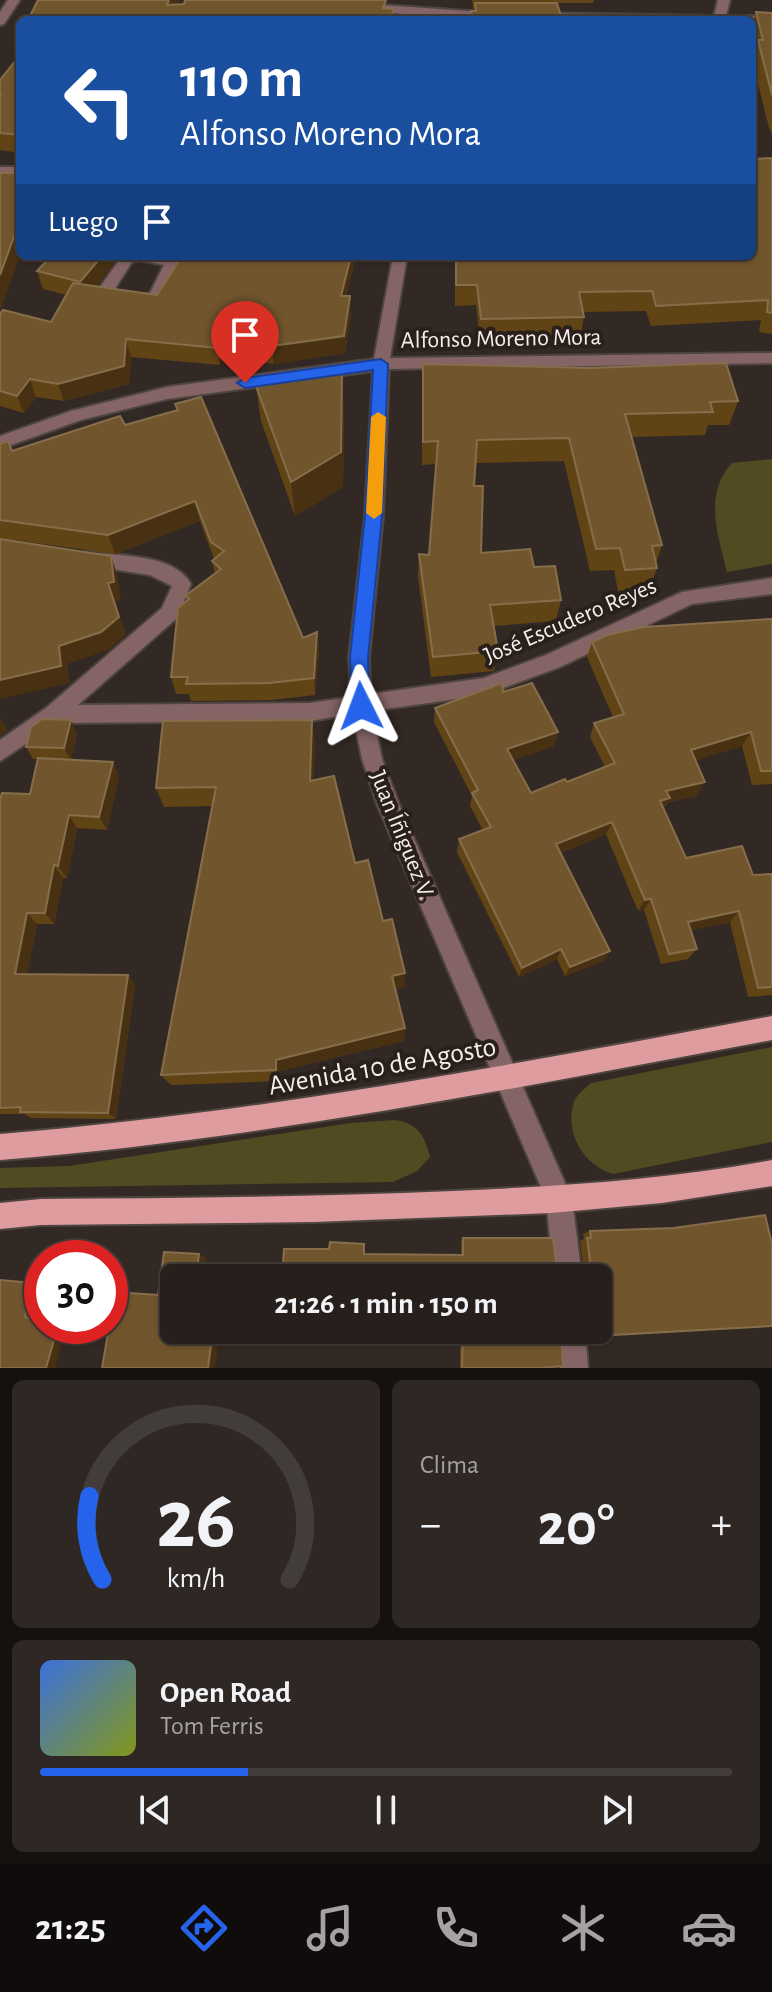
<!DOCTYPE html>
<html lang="es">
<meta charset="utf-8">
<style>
body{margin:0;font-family:"Alegreya Sans",sans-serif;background:#2e2724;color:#f1f3f6;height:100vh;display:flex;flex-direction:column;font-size:30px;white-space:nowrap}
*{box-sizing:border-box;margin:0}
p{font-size:26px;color:#a4a2a3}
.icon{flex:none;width:44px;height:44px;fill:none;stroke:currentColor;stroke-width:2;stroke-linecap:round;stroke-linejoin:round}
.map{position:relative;height:1368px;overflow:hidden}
.panel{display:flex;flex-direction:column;gap:12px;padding:12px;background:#15110f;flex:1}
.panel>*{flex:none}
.hud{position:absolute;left:16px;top:16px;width:740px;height:244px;border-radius:12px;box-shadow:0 2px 6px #0004,0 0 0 2px #423d3a;background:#1a4fa0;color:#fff;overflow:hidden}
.speed{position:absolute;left:24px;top:1240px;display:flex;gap:16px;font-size:40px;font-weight:700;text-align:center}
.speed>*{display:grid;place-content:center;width:104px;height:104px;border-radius:50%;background:#261f1b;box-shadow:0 2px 6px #0004,0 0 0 2px #423d3a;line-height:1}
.speed .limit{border:12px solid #d22;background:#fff;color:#111}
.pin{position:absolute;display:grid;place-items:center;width:68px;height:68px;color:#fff;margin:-82px -34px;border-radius:50% 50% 50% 0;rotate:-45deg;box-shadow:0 0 8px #0007}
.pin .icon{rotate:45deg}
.me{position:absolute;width:88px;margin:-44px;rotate:357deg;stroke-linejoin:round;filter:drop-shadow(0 0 6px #0008)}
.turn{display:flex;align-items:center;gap:28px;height:168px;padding:0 32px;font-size:36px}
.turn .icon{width:104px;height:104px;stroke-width:2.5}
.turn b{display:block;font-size:56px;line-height:68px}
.then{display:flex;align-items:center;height:76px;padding:0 32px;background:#0003;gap:16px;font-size:30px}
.big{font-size:60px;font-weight:600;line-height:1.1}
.panel .card{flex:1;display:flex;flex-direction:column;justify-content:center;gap:12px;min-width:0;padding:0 28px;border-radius:12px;background:#2e2724}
.panel .dial{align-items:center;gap:0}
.dial svg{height:208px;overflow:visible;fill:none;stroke:#423d3a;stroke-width:7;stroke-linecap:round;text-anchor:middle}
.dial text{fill:#f1f3f6;stroke:none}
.song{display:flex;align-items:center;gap:24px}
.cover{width:96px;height:96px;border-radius:12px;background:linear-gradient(135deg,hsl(220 70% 55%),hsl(70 70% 35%))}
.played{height:8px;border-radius:4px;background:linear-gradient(90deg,#2563eb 30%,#423d3a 30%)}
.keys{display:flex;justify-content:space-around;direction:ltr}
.heat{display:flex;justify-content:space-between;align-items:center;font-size:44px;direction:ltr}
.panel .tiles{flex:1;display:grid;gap:12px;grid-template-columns:1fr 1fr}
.card:last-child{grid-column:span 2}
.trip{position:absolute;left:160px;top:1264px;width:452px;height:80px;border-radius:12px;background:#261f1b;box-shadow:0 2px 6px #0004,0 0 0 2px #423d3a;font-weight:600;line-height:80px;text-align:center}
.dock{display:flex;height:128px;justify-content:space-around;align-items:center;background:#0f0c0b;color:#a4a2a3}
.dock .icon{width:56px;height:56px}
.dock .active{color:#2563eb}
.dock b{font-size:36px;color:#f1f3f6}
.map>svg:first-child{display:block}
.green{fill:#524b22}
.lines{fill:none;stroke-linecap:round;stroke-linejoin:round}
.minor-casing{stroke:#4e4540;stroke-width:4}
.major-casing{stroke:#4e4540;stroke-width:4}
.minor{fill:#856466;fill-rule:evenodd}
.major{fill:#de9c9f;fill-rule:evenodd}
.wall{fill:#614416}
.shaded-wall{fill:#483112}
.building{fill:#71562d;stroke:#866e4b;stroke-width:2}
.route{fill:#2563eb;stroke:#184099;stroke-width:2}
.slow{fill:#f59e0b}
.labels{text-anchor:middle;stroke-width:8;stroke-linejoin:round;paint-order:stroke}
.street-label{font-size:24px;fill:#f5efec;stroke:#291f1b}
.near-street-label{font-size:28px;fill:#f5efec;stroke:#291f1b}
</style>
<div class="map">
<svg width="772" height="1368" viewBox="0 0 772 1368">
<rect width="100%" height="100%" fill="#332924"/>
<!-- green -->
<g class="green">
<path d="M772,459V564L727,572C718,534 703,495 732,463Z"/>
<path d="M772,1047V1142L613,1174C583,1165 564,1132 574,1102C576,1095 585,1089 591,1083Z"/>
<path d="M395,1120C418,1124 424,1134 430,1157L417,1171L393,1182L0,1188V1168L69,1166L351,1123Z"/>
</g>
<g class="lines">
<!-- minor casing -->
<g class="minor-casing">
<g id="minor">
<polygon points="8,0 20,0 4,24 0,25 0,12"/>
<polygon points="718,0 730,0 726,16 772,16 772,24 752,23 752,20 534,20 530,17 536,13 714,16"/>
<polygon points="368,4 496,13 502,17 488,20 364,11 362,8"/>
<rect x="0" y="167" width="20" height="8"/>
<path d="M122,256H166L180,262L161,300L142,307L105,301L98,290ZM139,260L164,265L150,293L141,297L115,293L114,290L132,262Z"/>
<path d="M393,256H407L390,358L772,353V363L389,369L383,516L369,658L371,694L484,678L546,655L682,592L772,578V594L692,604L560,667L484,695L372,711L382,759L399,804L572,1199L582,1278H554L546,1199L377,804L362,759L353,714L310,721L57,723L0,761V740L46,708L162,608L172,586L150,575L79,564L77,559L86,552C117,556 174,553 191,584L177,618L78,705L310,703L351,697L349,658L365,516L373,371L167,399L81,420L0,449V436L71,411L167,387L374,359Z"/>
<polygon points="557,1330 585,1330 588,1368 560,1368"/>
</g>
</g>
<!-- major casing -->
<g class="major-casing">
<g id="major">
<path d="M772,1016V1040C515,1088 261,1139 0,1160V1134C260,1113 515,1064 772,1016Z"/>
<path d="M772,1160V1186L662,1203L551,1213L314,1222L41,1225L0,1229V1203L41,1199C178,1198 316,1197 453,1191C560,1186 666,1180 772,1160Z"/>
</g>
</g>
<!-- minor -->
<use href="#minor" class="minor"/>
<!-- major -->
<use href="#major" class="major"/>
</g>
<!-- wall -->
<g class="wall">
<polygon points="472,0 594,0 593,3 557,3 562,20 471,20 471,11 475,11 475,9 473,9"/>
<polygon points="756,12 772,13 772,134 769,128 752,60 755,51 752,40 752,26"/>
<polygon points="20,35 20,153 0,150 0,80 19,57 15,44"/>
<polygon points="772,158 772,334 759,332 761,320 651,326 646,311 583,312 584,317 580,337 480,340 476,305 455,306 455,256 752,256"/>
<polygon points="182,256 356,256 346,296 351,314 345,353 274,364 221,359 220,365 131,357 129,384 64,401 36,397 24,413 0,406 0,314 51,322 67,295 43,289 37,271 96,286 157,295"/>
<polygon points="423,364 738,401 729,425 708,425 705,435 631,437 662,545 656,563 657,568 649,590 618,591 614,570 590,571 564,461 475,463 474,486 481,553 534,567 561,600 556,621 493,626 498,651 494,671 431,677 418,576 419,554 429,555 436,464 422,465"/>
<polygon points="256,386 344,409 343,487 295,516 261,421"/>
<polygon points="175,404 303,638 317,632 319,650 315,695 272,700 191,701 189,694 176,694 171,677 187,601 185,596 215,574 212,561 214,559 200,521 115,554 0,538 0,444 12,451 125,425 177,411"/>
<polygon points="772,619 772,784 752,785 742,746 695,760 697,796 668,802 664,809 686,858 753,875 772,874 772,995 748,997 730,922 690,930 697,949 688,959 661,964 644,910 638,911 606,834 560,853 604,961 565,976 557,959 519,977 457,852 459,839 483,830 470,806 472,796 434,722 435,708 503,692 554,746 513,760 531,793 567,782 605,767 590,737 594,723 613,717 587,657 592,642"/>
<polygon points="77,733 71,759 119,776 107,830 77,828 67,878 63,878 54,924 37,924 27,974 128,975 135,985 116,1119 31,1118 24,1114 0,1114 0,800 30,794 38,759 33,759 26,747"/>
<polygon points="315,741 313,781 383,921 405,987 395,989 405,1028 404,1041 280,1071 280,1081 171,1085 161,1075 212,806 164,807 156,788"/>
<polygon points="765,1215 772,1244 772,1326 588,1335 586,1330 598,1330 598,1278 585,1278 580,1241 584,1239 583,1234 590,1231 674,1228"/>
<polygon points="463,1238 553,1238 558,1278 282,1278 284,1249 329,1249 330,1242 364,1244 365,1254 461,1255 461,1241"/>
<polygon points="332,1330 561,1330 541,1368 460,1368 460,1330 364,1330 363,1341"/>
</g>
<!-- shaded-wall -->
<g class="shaded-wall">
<polygon points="169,0 179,0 171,20 167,5"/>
<polygon points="20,220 20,255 0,312 0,275"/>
<polygon points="102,256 121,256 85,300 80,282"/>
<polygon points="351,256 356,256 342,314 341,296"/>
<polygon points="350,296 351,314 345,353 274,364 272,346"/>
<polygon points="126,339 131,357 129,384 64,401 58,384"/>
<polygon points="218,342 221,359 220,365 217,348"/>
<polygon points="342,373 344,409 343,487 295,516 291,482"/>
<polygon points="30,379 36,397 24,413 17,396"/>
<polygon points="195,501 200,521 115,554 108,535"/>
<polygon points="111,556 117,574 121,600 115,601 126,635 108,650 67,664 70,683 0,699 0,680 59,646 108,583"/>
<polygon points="317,632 319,650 315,695 314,678"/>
<polygon points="0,718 8,731 0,736"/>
<polygon points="71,720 77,733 71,760 64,748"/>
<polygon points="312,720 315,741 312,801 310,781"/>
<polygon points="558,732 554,746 504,763 507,749"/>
<polygon points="751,732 742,746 684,764 691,750"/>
<polygon points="113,762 119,776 107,830 99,817"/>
<polygon points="705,782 697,796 668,802 663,811 654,814 666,791"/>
<polygon points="69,815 77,828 67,878 58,866"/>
<polygon points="612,822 606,834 552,856 556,844"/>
<polygon points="54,865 63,878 54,924 45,913"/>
<polygon points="651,899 644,910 638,911 645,900"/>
<polygon points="739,911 730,922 680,933 688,922"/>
<polygon points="27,913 37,924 25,984 15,974"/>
<polygon points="561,949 557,959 519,977 522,968"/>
<polygon points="610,951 604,961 565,976 570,967"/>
<polygon points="405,973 405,987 392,990 392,976"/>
<polygon points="128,975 135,985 116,1119 108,1113"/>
<polygon points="405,1028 404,1041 280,1071 280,1081 276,1070 276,1060"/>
<polygon points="199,1254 206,1257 203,1278 196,1278"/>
<polygon points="33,1283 42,1285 35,1317 25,1317"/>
<polygon points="58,1326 67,1326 55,1368 46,1368"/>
<polygon points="213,1330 220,1330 215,1368 208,1368"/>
</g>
<!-- building -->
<g class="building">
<polygon points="38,0 169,0 167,5 184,4 185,0 386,0 383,8 394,9 390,20 28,20"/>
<polygon points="475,3 557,3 562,20 472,20 471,11 476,11"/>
<polygon points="756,12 772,13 772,95 758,40 763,40"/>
<polygon points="20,35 20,45 15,44"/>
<polygon points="20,55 20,135 0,133 0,96 1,95 0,94 0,80"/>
<polygon points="772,158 772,313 767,312 768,300 656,306 652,291 579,292 584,317 481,319 477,285 456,285 456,256 752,256 752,159"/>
<polygon points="0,173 20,173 20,220 0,275"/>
<polygon points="51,256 102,256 80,282 37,271"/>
<polygon points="182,256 351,256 341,296 350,296 344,336 272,346 218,342 217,348 126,339 124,366 58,384 30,379 17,396 0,391 0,314 3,310 51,322 73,283 157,295"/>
<polygon points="726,363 738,401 710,402 713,412 625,414 662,545 652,546 657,568 625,570 620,548 596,549 569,438 477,440 474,486 483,486 481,553 530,549 534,567 555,566 561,600 490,605 498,651 433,657 419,554 429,555 438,441 423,442 423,364 590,368"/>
<polygon points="342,373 341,452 291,482 256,386"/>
<polygon points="201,397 303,638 317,632 314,678 269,683 186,684 188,677 171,677 178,608 189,599 185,596 221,569 212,561 224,551 211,542 195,501 108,535 0,520 0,444 8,441 12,451 120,416 125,425 178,410 175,404"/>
<polygon points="0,539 111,556 114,582 108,583 119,617 101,632 59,646 61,666 0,680"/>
<polygon points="772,619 772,771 761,771 751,732 691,750 705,782 666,791 670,798 660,801 686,858 742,846 753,875 772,874 772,987 758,988 739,911 688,922 697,949 669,954 651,899 645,900 612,822 556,844 610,951 570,967 561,949 522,968 459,839 491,827 472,793 478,790 435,708 502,683 503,692 532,683 558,732 507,749 531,793 565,779 567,782 615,763 594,723 624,714 592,642 607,635 644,627"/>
<polygon points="42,719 71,720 64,748 26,747 31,727"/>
<polygon points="312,720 310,781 334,776 355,863 368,860 383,921 392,919 405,973 392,976 405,1028 276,1060 276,1070 161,1075 216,787 156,788 163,721"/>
<polygon points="38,758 113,762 99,817 69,815 58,866 54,865 45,913 27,913 15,974 128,975 108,1113 20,1112 21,1107 0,1108 0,800 2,793 30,794"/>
<polygon points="765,1215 772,1244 772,1326 596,1336 594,1330 598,1330 598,1278 590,1278 592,1276 587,1238 591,1238 590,1231 674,1228"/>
<polygon points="463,1238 553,1238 558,1278 282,1278 284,1249 329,1249 330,1242 364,1244 364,1254 463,1255"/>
<polygon points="164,1252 199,1254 196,1278 174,1278 174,1330 213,1330 208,1368 102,1368 115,1292 158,1295"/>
<polygon points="0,1280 33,1283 25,1317 42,1320 42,1326 58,1326 46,1368 0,1368"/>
<polygon points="332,1330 561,1330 563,1366 541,1368 462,1368 463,1330 363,1330 362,1341 331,1339"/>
</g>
<!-- route -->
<polygon class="route" points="381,359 388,364 382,516 368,658 370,706 368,712 355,712 352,706 350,658 365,516 373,370 245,388 237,383 245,378"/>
<!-- slow -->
<polygon class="slow" points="378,412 386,417 382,513 374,519 366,513 371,417"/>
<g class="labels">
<!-- street labels -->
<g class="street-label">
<text transform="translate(501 338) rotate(-1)" y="8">Alfonso Moreno Mora</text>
<text transform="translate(570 620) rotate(-23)" y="8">José Escudero Reyes</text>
<text transform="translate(403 835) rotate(68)" y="8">Juan Íñiguez V.</text>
</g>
<!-- near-street labels -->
<g class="near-street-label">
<text transform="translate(382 1065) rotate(-10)" y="10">Avenida 10 de Agosto</text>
</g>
</g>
</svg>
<div class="speed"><div class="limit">30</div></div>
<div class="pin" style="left:245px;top:383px;background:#d93025"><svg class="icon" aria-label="arrive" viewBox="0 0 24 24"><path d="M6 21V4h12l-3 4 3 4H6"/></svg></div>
<svg class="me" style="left:361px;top:706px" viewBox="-20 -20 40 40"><path d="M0-17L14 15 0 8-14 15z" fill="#2563eb" stroke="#fff" stroke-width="4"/></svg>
<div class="trip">21:26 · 1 min · 150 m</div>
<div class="hud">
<div class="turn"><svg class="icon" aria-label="left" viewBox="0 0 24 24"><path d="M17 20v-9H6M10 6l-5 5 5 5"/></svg><div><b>110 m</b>Alfonso Moreno Mora</div></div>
<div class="then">Luego<svg class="icon" aria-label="arrive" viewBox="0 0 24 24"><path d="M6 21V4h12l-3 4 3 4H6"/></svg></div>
</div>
</div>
<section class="panel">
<div class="tiles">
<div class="card dial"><svg viewBox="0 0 100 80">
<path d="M14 69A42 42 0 1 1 86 69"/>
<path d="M14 69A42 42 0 0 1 9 37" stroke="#2563eb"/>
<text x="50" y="56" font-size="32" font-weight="700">26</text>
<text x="50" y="72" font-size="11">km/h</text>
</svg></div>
<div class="card"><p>Clima</p>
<div class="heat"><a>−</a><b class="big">20°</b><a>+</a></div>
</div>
<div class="card">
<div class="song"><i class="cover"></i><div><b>Open Road</b><p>Tom Ferris</p></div></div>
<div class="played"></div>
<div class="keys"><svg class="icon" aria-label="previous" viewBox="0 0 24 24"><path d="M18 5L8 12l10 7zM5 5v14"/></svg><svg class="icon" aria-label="pause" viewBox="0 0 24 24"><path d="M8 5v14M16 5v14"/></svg><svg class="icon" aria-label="next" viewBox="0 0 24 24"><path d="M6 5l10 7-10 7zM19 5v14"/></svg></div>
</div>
</div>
</section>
<nav class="dock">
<b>21:25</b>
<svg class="icon active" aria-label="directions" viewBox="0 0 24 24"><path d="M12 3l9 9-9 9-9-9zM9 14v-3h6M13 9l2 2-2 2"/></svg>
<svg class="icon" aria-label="music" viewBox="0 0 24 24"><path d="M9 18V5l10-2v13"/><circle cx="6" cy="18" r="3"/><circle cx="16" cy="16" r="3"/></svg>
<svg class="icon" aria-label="phone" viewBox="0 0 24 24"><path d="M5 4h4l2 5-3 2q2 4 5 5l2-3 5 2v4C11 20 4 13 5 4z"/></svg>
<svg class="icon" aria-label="climate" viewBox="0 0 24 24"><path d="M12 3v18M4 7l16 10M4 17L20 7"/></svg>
<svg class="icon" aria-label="car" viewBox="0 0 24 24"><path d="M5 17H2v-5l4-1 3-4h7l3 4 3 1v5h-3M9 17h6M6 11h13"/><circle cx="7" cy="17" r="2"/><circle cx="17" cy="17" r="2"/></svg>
</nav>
